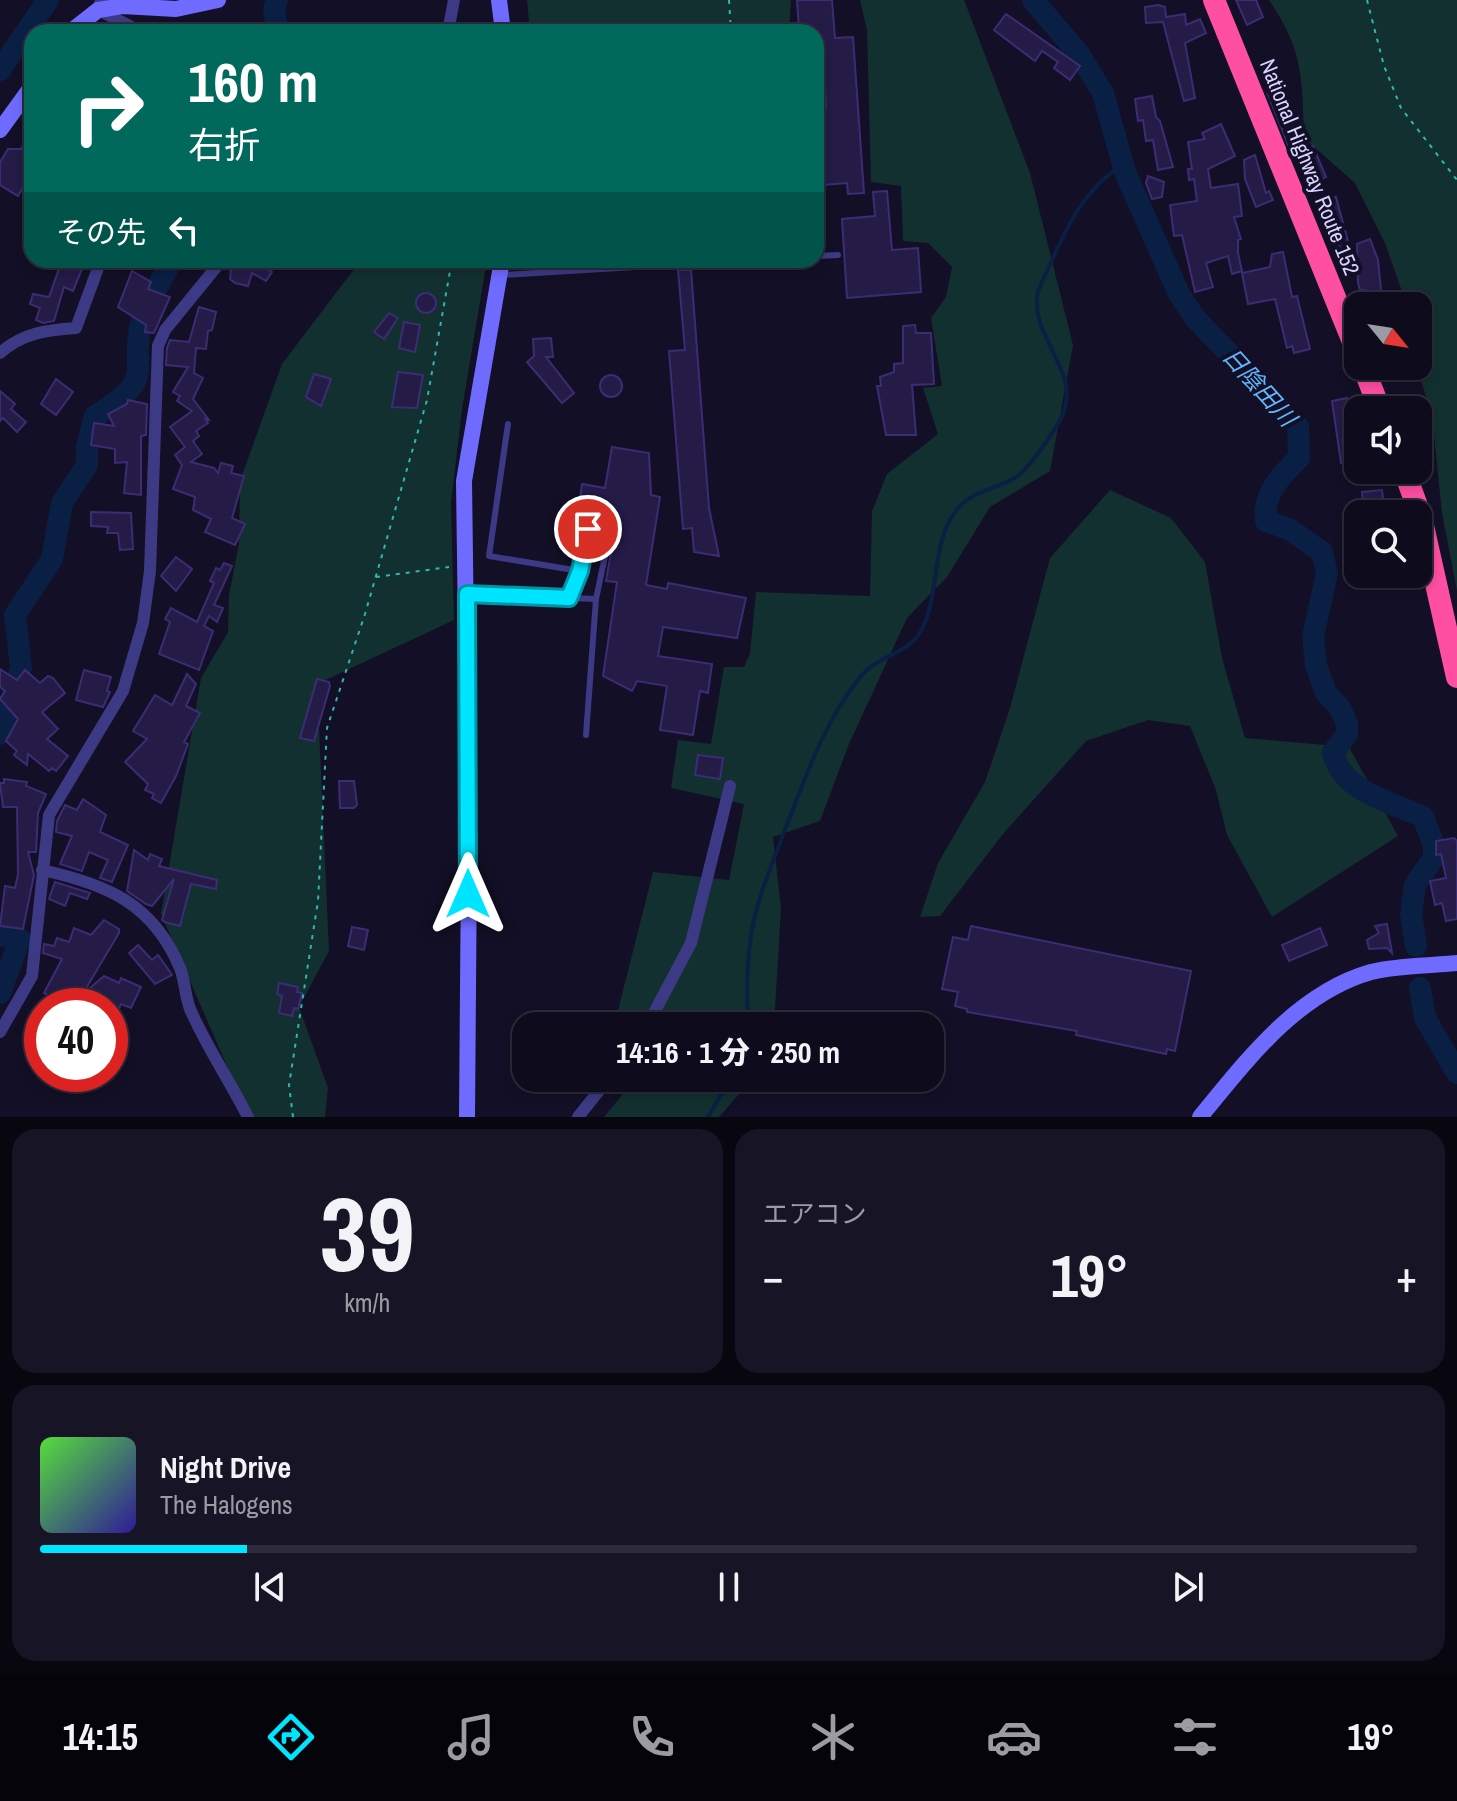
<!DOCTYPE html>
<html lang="ja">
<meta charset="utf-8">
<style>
body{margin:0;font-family:"Archivo Narrow","Noto Sans JP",sans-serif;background:#171425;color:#f1f3f6;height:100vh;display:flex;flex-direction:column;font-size:30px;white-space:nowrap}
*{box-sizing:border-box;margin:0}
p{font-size:26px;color:#9b9ba3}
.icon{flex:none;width:44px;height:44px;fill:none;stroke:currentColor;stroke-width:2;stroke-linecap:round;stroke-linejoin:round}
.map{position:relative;height:1117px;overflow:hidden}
.sheet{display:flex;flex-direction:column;gap:12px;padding:12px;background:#08060f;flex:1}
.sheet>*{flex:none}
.hud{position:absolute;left:24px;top:24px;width:800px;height:244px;border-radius:24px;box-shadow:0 4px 12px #0003,0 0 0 2px #2e2b3b;background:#00695c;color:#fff;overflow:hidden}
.needle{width:52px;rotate:120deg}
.fabs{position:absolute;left:1344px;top:292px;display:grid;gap:16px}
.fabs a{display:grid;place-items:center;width:88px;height:88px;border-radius:16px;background:#0e0b1c;box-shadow:0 4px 12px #0003,0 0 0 2px #2e2b3b;font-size:40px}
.speed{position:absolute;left:24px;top:988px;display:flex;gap:16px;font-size:40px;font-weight:700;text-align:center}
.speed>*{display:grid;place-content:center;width:104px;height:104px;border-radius:50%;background:#0e0b1c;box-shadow:0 4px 12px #0003,0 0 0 2px #2e2b3b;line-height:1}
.speed .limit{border:12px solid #d22;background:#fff;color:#111}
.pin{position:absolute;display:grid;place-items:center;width:68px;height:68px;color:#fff;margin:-34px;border:4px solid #fff;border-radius:50%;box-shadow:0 2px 8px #0007}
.me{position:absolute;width:88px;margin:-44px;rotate:0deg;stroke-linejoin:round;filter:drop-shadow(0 0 6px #0008)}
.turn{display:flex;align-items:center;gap:28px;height:168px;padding:0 32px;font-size:36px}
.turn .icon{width:104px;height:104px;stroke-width:2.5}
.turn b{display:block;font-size:56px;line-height:68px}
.then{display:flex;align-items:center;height:76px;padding:0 32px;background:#0003;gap:16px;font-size:30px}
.big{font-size:60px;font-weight:800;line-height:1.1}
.sheet .card{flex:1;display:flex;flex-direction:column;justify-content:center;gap:12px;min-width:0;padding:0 28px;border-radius:24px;background:#171425}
.sheet .dial{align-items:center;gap:0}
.dial b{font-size:104px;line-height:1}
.song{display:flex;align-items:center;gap:24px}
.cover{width:96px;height:96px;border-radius:12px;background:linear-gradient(135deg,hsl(110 70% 55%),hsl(250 70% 35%))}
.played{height:8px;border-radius:4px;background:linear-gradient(90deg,#00e5ff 15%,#2e2b3b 15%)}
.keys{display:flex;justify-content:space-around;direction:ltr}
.heat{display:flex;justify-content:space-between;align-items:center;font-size:44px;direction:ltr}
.sheet .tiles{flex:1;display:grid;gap:12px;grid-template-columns:1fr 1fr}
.card:last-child{grid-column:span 2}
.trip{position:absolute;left:512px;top:1012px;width:432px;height:80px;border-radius:24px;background:#0e0b1c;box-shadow:0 4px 12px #0003,0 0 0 2px #2e2b3b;font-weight:800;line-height:80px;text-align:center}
.tabs{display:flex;height:128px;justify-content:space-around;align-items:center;background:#06040b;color:#9b9ba3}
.tabs .icon{width:56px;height:56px}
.tabs .selected{color:#00e5ff}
.tabs b{font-size:36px;color:#f1f3f6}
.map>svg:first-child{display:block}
.green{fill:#12302f}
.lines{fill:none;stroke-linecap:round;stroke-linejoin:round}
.stream{stroke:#0a1f44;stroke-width:4}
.river{stroke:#0a1f44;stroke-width:22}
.building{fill:#241b47;stroke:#3b2d73;stroke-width:2}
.path{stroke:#2fb8b0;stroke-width:2;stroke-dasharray:4 6;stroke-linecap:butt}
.lane{stroke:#3d3a85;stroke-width:6}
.street{stroke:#3d3a85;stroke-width:12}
.secondary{stroke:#6f6bff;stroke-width:16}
.highway{stroke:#ff4fa3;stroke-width:22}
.route-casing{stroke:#0095a6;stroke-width:20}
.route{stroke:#00e5ff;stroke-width:14}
.labels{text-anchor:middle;stroke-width:8;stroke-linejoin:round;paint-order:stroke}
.street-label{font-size:22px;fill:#d9d4ff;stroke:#130f26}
.water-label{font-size:24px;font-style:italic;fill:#62b6ff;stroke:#130f26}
</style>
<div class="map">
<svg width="1457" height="1117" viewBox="0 0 1457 1117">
<rect width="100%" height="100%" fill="#130f26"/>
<!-- green -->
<g class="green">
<polygon points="527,0 791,0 789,32 530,32"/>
<polygon points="860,0 964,0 1030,173 1073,345 1050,471 990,507 947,577 907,618 849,744 820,821 773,837 781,909 774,1026 614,1026 653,872 729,880 744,804 671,788 678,740 711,744 724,667 744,667 750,653 756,592 870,596 872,511 887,474 938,434 923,388 942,386 931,318 946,297 952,267 928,243 903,241 901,186 871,182 867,30"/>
<path d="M1269,0H1457V591L1442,513L1432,416L1417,368L1418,306H1407L1385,243L1355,183L1304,138C1302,79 1304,51 1269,0Z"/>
<polygon points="361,260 487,260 462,409 451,503 454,620 317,684 329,951 299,1007 328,1088 325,1117 249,1117 161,914 201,678 228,632 229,595 239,544 240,481 282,364"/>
<polygon points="1110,490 1171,518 1205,562 1222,658 1245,738 1349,747 1398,836 1272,917 1227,835 1216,790 1190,726 1148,720 1086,741 1003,834 940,916 920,917 938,863 985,782 1010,708 1050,558"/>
<polygon points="636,1078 753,1078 719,1117 604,1117"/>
</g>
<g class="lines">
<!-- stream -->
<g class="stream">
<path d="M748,1026C747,994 746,962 752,930C757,898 773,863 784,832C806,777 823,723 861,676C878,655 910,654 922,629C941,591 930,542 958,508C975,489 996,490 1016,477C1028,470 1053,433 1060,420C1086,372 1028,340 1038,291C1060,244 1077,192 1123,165"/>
<polyline points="708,1117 720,1096 742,1078"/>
</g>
<!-- river -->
<g class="river">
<polyline points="277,0 274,10 278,32"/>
<path d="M1033,0L1079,54L1103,93L1125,172L1179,294L1195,318L1298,426L1299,458C1281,475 1262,495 1266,521L1289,529L1322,552L1327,573L1313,636L1316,665L1326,693L1340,708L1347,724V734L1333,753C1343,792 1389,801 1423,817L1434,845V857L1415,885L1411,914L1416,946"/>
<polyline points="0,70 48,0"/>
<path d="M0,734L21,668L15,615L52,559L62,503L87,465V446L95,416C162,374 126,375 143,316C150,294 163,280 172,260"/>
<polyline points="0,935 20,939 0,993"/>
<polyline points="1420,988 1425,1018 1457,1073"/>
</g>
</g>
<!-- building -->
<g class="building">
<polygon points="797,0 832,0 835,38 853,37 864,193 848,194 847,183 823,185 817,109 826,108 825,86 816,87 816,32 799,30"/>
<polygon points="1236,0 1256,0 1263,17 1247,25"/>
<polygon points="1158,5 1165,7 1166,17 1185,14 1186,25 1200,19 1206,33 1185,43 1195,98 1184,101 1163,22 1146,23 1145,7"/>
<polygon points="1006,14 1080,66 1070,80 1054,68 1058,62 1042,51 1035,61 994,30"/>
<polygon points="1267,92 1271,97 1278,93 1287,112 1282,114 1301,146 1291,152"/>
<polygon points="1152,96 1156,117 1160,121 1173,167 1158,170 1153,140 1146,141 1143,120 1138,121 1135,99"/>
<polygon points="1221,124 1235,156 1208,169 1211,188 1238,184 1242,216 1234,217 1241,239 1238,240 1238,253 1242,271 1232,274 1228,256 1206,263 1213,287 1195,292 1182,235 1174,236 1170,205 1197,201 1194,179 1189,180 1188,169 1192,169 1188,142 1205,139 1202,133"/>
<polygon points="32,129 32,171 18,196 0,185 0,162 8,149 21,149"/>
<polygon points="1313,146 1326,177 1309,184 1296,153"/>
<polygon points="1255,155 1266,193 1269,191 1273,200 1256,207 1245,179 1244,160"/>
<polygon points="1148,176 1164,182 1162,197 1152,199 1146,183"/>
<polygon points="887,191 892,250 918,248 921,292 847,298 842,219 875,216 873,192"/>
<polygon points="1336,197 1349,245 1340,250 1322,200"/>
<polygon points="1370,239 1378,260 1382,299 1365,299 1365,290 1360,290 1358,283 1357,244"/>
<polygon points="1283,252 1292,297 1297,296 1310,349 1294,353 1292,346 1287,348 1275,299 1248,304 1242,273 1270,267 1272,254"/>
<polygon points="62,260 84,264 73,291 64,287 54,321 43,323 36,320 40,308 30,304 33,294 49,297"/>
<polygon points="232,260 259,263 272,272 266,281 252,273 248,286 235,283 230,279"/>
<polygon points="678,270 691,270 709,508 719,556 694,552 692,528 683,529 669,351 685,350"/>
<polygon points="132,271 151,282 148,289 170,297 154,333 145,332 146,325 118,307"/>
<circle cx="426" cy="303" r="10"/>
<polygon points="199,307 216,312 212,330 208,331 206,349 196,348 194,373 203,378 193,399 209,420 205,419 208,423 196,431 199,436 193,441 202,454 191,462 214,468 218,473 221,463 233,466 231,473 244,476 232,518 245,524 235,545 205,532 211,519 193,510 195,497 173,489 182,465 175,455 185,447 170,427 192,411 177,401 180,396 173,392 188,367 166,365 167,348 170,340 189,342"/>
<polygon points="389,313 398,318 384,339 374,332"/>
<polygon points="404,322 420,325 415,352 399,348"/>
<polygon points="915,325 916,333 931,333 934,384 912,385 916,435 886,435 877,386 881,386 880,377 894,372 894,364 903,363 903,326"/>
<polygon points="551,338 553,357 546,357 574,393 562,403 527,362 534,356 533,339"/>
<polygon points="398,372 423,375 417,408 392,407"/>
<polygon points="314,374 331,379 321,406 306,397"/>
<circle cx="611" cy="386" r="11"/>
<polygon points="56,379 73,392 56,415 41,404"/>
<polygon points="0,391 15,404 11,409 26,422 17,432 3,418 0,421"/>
<polygon points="1347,398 1353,461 1341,463 1332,401"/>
<polygon points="128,400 147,404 146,435 141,436 141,495 124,493 127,462 115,463 115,449 91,445 94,423 114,426 108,414 127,404"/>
<polygon points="612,447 649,453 651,495 660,497 646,585 667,589 668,583 746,598 737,638 663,627 658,656 712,664 708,693 700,691 693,735 660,730 667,686 637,681 632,691 603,676 617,582 606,581 617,518 578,512 582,484 605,488"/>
<polygon points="1382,490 1385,514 1364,514 1362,492"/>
<polygon points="91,512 131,513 133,549 120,550 118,533 107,533 108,527 91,526"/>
<polygon points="176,557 192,569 176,591 161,576"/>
<polygon points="224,563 232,566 214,605 223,608 217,622 209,616 204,626 213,631 199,670 159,654 170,622 165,619 171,608 197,622 214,583 210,581 216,568 220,570"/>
<polygon points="0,669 17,680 25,670 40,683 48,676 53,678 65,693 42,712 58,729 47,739 68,756 56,771 52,768 49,771 28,754 27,765 14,755 17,751 6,741 18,719 0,699 5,691 0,687"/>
<polygon points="84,670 111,677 107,691 110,692 103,707 76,700"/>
<polygon points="187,674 196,684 186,706 200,713 184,742 188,744 176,776 161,803 152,798 154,794 145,790 148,784 125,762 147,739 133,731 155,695 172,705"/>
<polygon points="317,679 329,682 330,686 314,741 300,738"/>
<polygon points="698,755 723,758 720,779 695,775"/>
<polygon points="4,779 27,782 26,786 46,794 38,813 36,852 28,852 34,875 23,929 0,926 5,886 15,888 18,874 17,807 3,807 0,783 4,783"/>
<polygon points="339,781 354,781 357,805 354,808 340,808"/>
<polygon points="83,799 106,815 100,832 128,845 112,882 100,878 108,860 89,852 82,871 60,864 72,836 56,832 57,821 65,805 77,810"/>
<polygon points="1454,838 1457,841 1457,919 1446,921 1442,903 1435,905 1430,881 1446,878 1441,854 1436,855 1436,841"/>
<polygon points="134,850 148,860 150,854 162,859 159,866 217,880 216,889 191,884 180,926 165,922 162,920 174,879 152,906 146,904 127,891"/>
<polygon points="55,882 90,893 87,899 70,893 65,906 49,899"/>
<polygon points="104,920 119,929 119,933 82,995 104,976 119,983 121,978 141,987 131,1008 121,1004 117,1012 110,1006 70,1006 44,993 62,959 43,953 44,944 54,946 57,938 69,942 74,928 91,935"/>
<polygon points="1387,924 1392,953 1387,948 1369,949 1367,940 1379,933 1375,926"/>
<polygon points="971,926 1191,971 1175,1051 1167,1049 1166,1054 1076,1035 1077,1031 967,1012 967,1009 955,1006 958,992 942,989 953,937 968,940"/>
<polygon points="352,927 368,930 364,950 348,946"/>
<polygon points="1320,928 1327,945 1289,961 1282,945"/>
<polygon points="138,945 152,960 158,955 172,975 155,984 129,953"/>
<polygon points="279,983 298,987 297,992 302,993 298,1009 294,1008 292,1016 279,1013 282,996 277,994"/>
</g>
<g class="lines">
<!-- path -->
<g class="path">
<polyline points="729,0 731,32"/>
<polyline points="1367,0 1384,66 1401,108 1457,180"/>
<polyline points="376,577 449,567"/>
<polyline points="293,1117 289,1085 318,901 327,728 365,614 427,400 452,260"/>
</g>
<!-- lane -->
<g class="lane">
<polyline points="816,256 838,255"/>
<polyline points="503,275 750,260"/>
<polyline points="508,424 489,556 580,571"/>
<polyline points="468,594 596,599"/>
<polyline points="569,598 580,571 588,529 610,532 596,599 586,735"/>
</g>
<!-- street -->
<g class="street">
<polyline points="101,0 98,10 142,32"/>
<polyline points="448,32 454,0"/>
<path d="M0,353C23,333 46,330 76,328L101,260"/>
<path d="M42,870C106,884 153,903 180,968C185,981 185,996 190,1009C206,1046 230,1081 248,1117"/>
<polyline points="647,1026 691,943 730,786"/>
<polyline points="0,1032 32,976 49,815 123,691 143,623 150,571 158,346 165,330 222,260"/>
<polyline points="578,1117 609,1078"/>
</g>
<!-- secondary -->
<g class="secondary">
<polyline points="499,0 503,32"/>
<polyline points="70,32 98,10 122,6 176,9 218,0"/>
<polyline points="0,130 32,86"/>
<polyline points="467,1117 469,862 464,481 502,260"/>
<path d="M1200,1117C1247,1060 1297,993 1371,972C1398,965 1430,966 1457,963"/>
</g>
<!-- highway -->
<g class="highway">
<polyline points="1214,0 1358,354"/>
<polyline points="1363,366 1380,410"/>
<polyline points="1404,470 1421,517 1457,677"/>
</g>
</g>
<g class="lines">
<!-- route casing -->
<g class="route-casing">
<polyline id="route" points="468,894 467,594 569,598 580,571 588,529"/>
</g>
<!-- route -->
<use href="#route" class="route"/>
</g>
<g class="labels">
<!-- street labels -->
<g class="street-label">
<text transform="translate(1310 167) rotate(68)" y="8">National Highway Route 152</text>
</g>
<!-- water labels -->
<g class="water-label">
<text transform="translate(1259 387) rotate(48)" y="8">日陰田川</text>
</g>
</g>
</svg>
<div class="fabs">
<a><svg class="needle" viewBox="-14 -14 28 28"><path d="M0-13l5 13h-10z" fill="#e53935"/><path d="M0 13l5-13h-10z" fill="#9b9ba3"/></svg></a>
<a><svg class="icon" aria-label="sound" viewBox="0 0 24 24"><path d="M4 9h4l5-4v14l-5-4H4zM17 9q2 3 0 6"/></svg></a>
<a><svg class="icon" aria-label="search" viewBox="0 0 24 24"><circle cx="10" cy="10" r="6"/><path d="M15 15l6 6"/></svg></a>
</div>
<div class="speed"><div class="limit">40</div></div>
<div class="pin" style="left:588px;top:529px;background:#d93025"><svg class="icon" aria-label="arrive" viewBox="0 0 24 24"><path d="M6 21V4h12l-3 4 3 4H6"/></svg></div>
<svg class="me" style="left:468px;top:894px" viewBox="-20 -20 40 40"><path d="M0-17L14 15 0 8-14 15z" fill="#00e5ff" stroke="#fff" stroke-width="4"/></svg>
<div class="trip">14:16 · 1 分 · 250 m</div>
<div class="hud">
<div class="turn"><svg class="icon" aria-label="right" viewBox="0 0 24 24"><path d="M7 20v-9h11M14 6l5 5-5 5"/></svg><div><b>160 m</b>右折</div></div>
<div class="then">その先<svg class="icon" aria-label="left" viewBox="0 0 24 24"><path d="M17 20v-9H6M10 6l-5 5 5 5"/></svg></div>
</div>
</div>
<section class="sheet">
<div class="tiles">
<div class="card dial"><b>39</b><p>km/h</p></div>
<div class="card"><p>エアコン</p>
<div class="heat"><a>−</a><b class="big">19°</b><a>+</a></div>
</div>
<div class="card">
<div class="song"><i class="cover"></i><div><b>Night Drive</b><p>The Halogens</p></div></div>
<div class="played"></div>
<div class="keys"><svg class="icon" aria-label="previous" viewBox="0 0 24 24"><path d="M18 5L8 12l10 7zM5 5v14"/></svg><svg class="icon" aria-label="pause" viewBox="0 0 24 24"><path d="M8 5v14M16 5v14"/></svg><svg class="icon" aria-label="next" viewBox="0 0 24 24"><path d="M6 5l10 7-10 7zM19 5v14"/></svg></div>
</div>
</div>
</section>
<nav class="tabs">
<b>14:15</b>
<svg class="icon selected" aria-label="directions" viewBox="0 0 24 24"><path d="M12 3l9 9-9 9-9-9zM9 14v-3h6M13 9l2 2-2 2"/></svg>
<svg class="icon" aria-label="music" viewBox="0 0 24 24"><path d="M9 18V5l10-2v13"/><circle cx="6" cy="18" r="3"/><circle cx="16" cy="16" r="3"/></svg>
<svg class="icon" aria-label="phone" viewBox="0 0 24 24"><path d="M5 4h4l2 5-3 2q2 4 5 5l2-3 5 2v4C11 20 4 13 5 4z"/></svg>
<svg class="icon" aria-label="climate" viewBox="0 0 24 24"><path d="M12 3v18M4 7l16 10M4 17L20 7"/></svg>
<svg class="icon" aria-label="car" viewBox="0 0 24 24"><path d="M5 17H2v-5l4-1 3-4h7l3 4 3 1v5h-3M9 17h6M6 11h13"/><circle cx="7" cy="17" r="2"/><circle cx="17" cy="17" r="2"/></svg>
<svg class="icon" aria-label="filters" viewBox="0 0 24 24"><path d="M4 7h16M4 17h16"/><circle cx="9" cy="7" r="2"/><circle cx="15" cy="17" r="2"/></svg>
<b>19°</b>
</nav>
